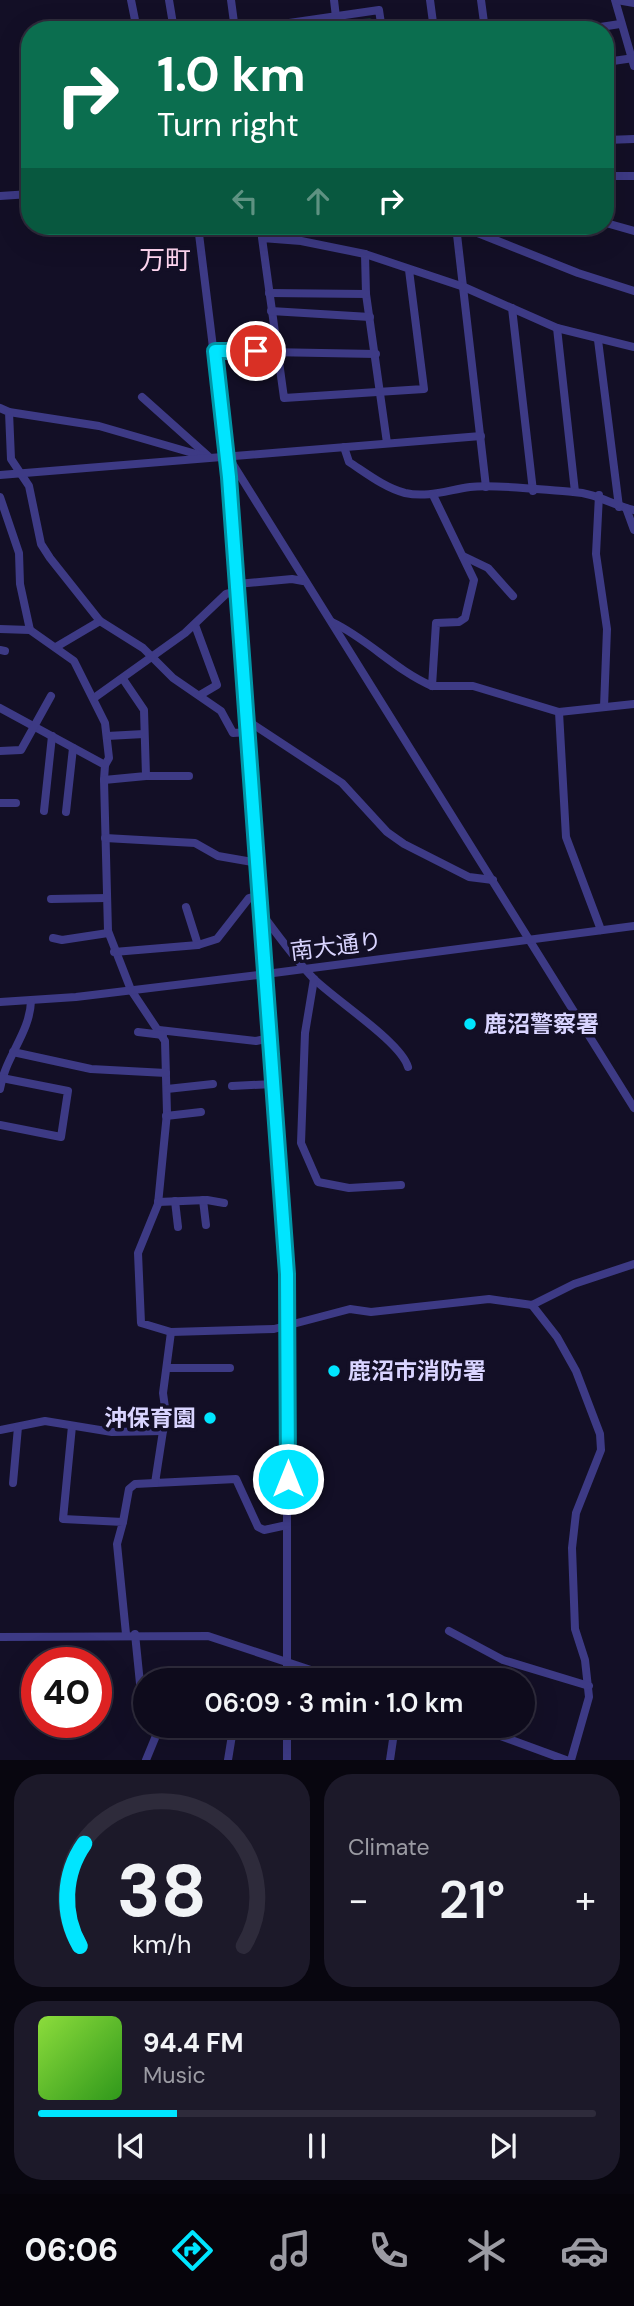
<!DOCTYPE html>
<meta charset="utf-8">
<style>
body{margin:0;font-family:"DM Sans","Noto Sans JP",sans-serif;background:#1c1929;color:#f1f3f6;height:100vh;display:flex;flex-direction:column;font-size:26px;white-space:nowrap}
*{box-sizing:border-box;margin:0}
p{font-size:23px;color:#9b9ba3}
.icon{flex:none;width:38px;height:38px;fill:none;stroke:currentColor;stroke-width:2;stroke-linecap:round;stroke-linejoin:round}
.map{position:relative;height:1760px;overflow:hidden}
.sheet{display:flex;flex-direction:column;gap:14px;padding:14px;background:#08060f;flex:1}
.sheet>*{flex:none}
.banner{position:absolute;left:21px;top:21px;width:593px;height:214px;border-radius:28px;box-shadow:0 7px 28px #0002,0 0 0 2px #2e2b3b;background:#0b6e4f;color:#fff;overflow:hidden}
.speed{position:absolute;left:21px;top:1647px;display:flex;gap:14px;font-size:35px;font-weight:700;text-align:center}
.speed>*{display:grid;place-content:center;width:91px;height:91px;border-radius:50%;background:#0e0b1c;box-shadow:0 7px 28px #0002,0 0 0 2px #2e2b3b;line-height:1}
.speed .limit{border:10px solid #d22;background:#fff;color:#111}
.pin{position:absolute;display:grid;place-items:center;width:60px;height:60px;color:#fff;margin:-30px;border:4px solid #fff;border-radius:50%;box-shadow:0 2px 7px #0007}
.me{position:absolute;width:77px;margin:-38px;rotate:0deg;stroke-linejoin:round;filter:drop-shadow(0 0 5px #0008)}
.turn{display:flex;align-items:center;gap:24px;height:147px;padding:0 21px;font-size:32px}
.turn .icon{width:91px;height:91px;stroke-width:2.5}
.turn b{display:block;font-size:49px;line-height:60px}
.lanes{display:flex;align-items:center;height:66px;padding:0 21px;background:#0003;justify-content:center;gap:35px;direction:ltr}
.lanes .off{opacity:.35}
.big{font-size:52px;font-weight:600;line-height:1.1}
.sheet .tile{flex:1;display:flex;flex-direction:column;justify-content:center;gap:10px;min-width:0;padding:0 24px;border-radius:28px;background:#1c1929}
.sheet .dial{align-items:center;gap:0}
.dial svg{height:182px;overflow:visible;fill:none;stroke:#2e2b3b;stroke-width:7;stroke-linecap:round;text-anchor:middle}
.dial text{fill:#f1f3f6;stroke:none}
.song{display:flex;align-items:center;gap:21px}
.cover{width:84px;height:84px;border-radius:10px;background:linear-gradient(135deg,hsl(90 70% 55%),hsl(110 70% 35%))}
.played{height:7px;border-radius:4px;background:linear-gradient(90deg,#00e5ff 25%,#2e2b3b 25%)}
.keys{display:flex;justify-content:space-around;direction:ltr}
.heat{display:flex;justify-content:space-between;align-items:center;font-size:38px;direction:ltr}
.sheet .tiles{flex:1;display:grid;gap:14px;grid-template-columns:1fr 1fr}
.tile:last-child{grid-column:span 2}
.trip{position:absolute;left:133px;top:1668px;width:402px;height:70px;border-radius:35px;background:#0e0b1c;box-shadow:0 7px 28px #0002,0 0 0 2px #2e2b3b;font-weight:600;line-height:70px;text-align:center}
.dock{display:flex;height:112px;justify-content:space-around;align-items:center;background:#06040b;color:#9b9ba3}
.dock .icon{width:49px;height:49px}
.dock .selected{color:#00e5ff}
.dock b{font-size:32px;color:#f1f3f6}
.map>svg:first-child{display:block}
.park{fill:url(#park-tufts)}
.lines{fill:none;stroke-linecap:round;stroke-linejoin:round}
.minor{stroke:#3d3a85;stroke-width:8}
.route-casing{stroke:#0095a6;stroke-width:18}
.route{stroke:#00e5ff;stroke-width:12}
.poi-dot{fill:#00e5ff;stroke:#130f26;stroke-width:2.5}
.labels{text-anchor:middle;stroke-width:7;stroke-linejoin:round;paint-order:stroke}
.street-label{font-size:23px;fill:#d9d4ff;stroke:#130f26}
.poi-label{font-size:23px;font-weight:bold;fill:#d9d4ff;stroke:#130f26;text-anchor:start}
.quarter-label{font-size:26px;fill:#ffd6f0;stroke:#130f26}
</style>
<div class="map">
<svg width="634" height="1760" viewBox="0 0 634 1760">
<defs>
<pattern id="park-tufts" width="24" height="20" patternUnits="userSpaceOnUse" patternTransform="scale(1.75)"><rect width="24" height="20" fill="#12302f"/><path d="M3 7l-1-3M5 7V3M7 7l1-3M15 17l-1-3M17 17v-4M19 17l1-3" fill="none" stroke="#344d4e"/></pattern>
</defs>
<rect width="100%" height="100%" fill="#130f26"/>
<!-- park -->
<polygon class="park" points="370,18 376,22 376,30 279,30"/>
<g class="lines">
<!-- minor -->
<g class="minor">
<polyline points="131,0 137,30"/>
<polyline points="169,0 174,30"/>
<polyline points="231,0 235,30"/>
<polyline points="334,0 336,17"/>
<polyline points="430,0 434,30"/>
<polyline points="481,0 485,30"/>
<polyline points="615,0 634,66"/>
<polyline points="617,0 634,3"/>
<polyline points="241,30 379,10 382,30"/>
<polyline points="581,30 620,24"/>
<polyline points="606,62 634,58"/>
<polyline points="606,140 634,139"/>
<polyline points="606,176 634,176"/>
<polyline points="0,196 30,194"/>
<polyline points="606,223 634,231"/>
<polyline points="198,226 229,477 287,1274 287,1680"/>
<polyline points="456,226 486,487"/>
<polyline points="460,226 578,273 634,291"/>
<polyline points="365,254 366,294 387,443"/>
<polyline points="409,270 424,389 284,398 262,238 301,241 365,254 464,287 557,328 634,347"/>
<polyline points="269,293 366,294"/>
<polyline points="512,308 533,491"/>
<polyline points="271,311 370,317"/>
<polyline points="557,328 575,492"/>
<polyline points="598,340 619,507"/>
<polyline points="215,351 376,354"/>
<polyline points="142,397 208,456"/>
<polyline points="0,408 9,412 11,459 29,486 41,544 50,558 100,621 143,648 173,678 221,711 233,733 249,732"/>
<polyline points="9,412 99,426 203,456"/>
<path d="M344,447L349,462C366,473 385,488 405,493C428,498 448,490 470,487C497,484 543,490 573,492C596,493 612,505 634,510"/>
<polyline points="229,458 634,1108"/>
<polyline points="0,475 481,436"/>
<polyline points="599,495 596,554 607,629 604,707"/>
<polyline points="0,497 19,553 20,584 30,630 74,661 105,723 109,758 105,765 104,780 108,931 131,990 165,1041 167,1113 158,1204 138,1253 141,1323 171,1332 274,1329 350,1309 371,1312 489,1299 532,1305 574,1284 634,1264"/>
<polyline points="626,508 634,530"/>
<polyline points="463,556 488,568 513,596"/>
<polyline points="237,584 292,579 303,581"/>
<path d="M332,622C368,639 395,670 432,686L436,623L459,622L465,618L474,580L433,495"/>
<polyline points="195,625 217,685 200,695"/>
<polyline points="0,629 30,630"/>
<polyline points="56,647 100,621"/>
<polyline points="0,650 5,651"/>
<polyline points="432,686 473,686 559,712 634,704"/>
<polyline points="94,698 185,633 226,594 238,591"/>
<polyline points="0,708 105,765"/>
<polyline points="559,712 566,837 601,930"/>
<polyline points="248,721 342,783 387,832 404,844 469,877 493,880"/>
<polyline points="107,736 144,734"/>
<polyline points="0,751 21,750 51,696"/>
<polyline points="146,776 189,776"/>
<polyline points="104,780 146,776 144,710 123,679"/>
<polyline points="0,803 16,803"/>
<polyline points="44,811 52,736"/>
<polyline points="66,812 73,748"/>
<polyline points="105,838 195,843 218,856 258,863"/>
<polyline points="51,899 107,898"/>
<polyline points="186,907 198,945"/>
<path d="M261,913C278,935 294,958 313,978C335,1000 401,1042 408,1067"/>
<polyline points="53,938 62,940 108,933"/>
<polyline points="114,952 198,945 217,939 249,898 260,895"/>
<polyline points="314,979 305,1033 301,1143 318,1182 349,1188 401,1185"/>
<polyline points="0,1002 76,997 266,974 634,926"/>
<polyline points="159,1030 256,1041 270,1038"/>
<polyline points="138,1032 163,1035"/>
<polyline points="13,1052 91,1069 166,1073"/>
<polyline points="232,1086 273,1084"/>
<path d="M0,1089C5,1057 30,1033 31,1001"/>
<polyline points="167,1089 213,1084"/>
<polyline points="166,1116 201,1112"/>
<polyline points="0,1125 61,1137 68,1091 2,1078"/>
<polyline points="203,1200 206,1225"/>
<polyline points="175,1201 178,1227"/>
<polyline points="158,1202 207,1200 224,1203"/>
<polyline points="532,1305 557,1337 576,1371 600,1434 601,1450 576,1513 572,1548 575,1629 585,1660 589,1697 571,1760"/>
<polyline points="169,1368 230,1368"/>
<polyline points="72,1426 63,1519 123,1522 117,1544 126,1634"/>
<polyline points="0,1430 45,1421 112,1432 163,1431 167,1422 163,1393 171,1332"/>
<polyline points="163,1431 155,1483 236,1479 258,1527 264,1530 287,1525"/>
<polyline points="13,1483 18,1427"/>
<polyline points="123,1522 129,1489 135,1484 155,1483"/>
<polyline points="449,1631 503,1660 589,1686"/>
<polyline points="135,1634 143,1713 145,1712"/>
<polyline points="0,1637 208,1636 341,1680"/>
<polyline points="225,1680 227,1677"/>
<polyline points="203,1726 287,1734"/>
<polyline points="473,1726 566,1760"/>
<polyline points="146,1760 160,1726"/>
<polyline points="228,1760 233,1729"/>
<polyline points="287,1760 287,1726"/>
<polyline points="390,1760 395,1726"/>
</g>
</g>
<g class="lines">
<!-- route casing -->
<g class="route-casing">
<polyline id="route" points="256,351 215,351 229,477 287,1274 288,1479"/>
</g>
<!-- route -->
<use href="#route" class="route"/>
</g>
<!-- markers -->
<g class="poi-dot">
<circle cx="470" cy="1024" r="7"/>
<circle cx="334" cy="1371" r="7"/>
<circle cx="210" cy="1418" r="7"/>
</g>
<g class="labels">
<!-- street labels -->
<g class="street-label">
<text transform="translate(336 946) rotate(-7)" y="8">南大通り</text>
</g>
<!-- poi labels -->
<g class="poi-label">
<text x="484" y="1032">鹿沼警察署</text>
<text x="348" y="1379">鹿沼市消防署</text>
<text x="196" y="1426" text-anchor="end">沖保育園</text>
</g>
<!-- quarter labels -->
<g class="quarter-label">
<text x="165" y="269">万町</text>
</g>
</g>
</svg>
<div class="speed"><div class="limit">40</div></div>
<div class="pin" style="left:256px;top:351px;background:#d93025"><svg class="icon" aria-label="arrive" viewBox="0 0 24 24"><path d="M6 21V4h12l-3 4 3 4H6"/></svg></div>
<svg class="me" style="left:288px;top:1479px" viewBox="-20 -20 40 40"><circle r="17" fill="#00e5ff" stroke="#fff" stroke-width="3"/><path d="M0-11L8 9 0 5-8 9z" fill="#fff"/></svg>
<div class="trip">06:09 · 3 min · 1.0 km</div>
<div class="banner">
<div class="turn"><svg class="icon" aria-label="right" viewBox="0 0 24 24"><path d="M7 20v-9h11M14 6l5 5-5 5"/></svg><div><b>1.0 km</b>Turn right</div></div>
<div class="lanes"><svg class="icon off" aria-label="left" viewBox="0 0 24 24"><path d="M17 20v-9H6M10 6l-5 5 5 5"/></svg><svg class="icon off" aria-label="ahead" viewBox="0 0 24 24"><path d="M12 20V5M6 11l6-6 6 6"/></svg><svg class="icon" aria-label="right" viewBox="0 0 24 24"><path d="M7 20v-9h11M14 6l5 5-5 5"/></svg></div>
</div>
</div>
<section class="sheet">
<div class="tiles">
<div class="tile dial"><svg viewBox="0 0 100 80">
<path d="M14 69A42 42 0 1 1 86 69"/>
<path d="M14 69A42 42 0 0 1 16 24" stroke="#00e5ff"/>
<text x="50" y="56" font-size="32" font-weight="700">38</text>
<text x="50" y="72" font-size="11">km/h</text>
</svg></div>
<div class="tile"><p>Climate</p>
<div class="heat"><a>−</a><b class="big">21°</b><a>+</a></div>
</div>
<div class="tile">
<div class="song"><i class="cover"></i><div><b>94.4 FM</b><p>Music</p></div></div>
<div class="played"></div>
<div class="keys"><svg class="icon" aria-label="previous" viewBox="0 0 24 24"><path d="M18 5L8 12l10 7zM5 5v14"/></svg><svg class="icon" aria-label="pause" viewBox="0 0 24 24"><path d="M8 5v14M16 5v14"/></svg><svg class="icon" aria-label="next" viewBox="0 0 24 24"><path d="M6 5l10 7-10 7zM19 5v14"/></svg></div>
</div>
</div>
</section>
<nav class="dock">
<b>06:06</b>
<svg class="icon selected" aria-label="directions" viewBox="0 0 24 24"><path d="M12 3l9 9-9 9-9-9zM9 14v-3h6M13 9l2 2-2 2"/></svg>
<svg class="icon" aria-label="music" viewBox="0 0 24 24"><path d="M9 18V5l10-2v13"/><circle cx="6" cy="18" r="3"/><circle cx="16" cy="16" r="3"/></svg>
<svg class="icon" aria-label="phone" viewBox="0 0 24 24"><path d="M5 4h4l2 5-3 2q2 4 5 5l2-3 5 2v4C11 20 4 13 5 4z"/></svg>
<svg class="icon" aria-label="climate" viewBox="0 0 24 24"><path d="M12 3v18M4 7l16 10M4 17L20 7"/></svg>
<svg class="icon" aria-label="car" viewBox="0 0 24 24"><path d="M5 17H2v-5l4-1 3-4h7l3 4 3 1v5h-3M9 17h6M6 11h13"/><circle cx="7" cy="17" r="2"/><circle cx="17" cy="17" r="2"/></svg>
</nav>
